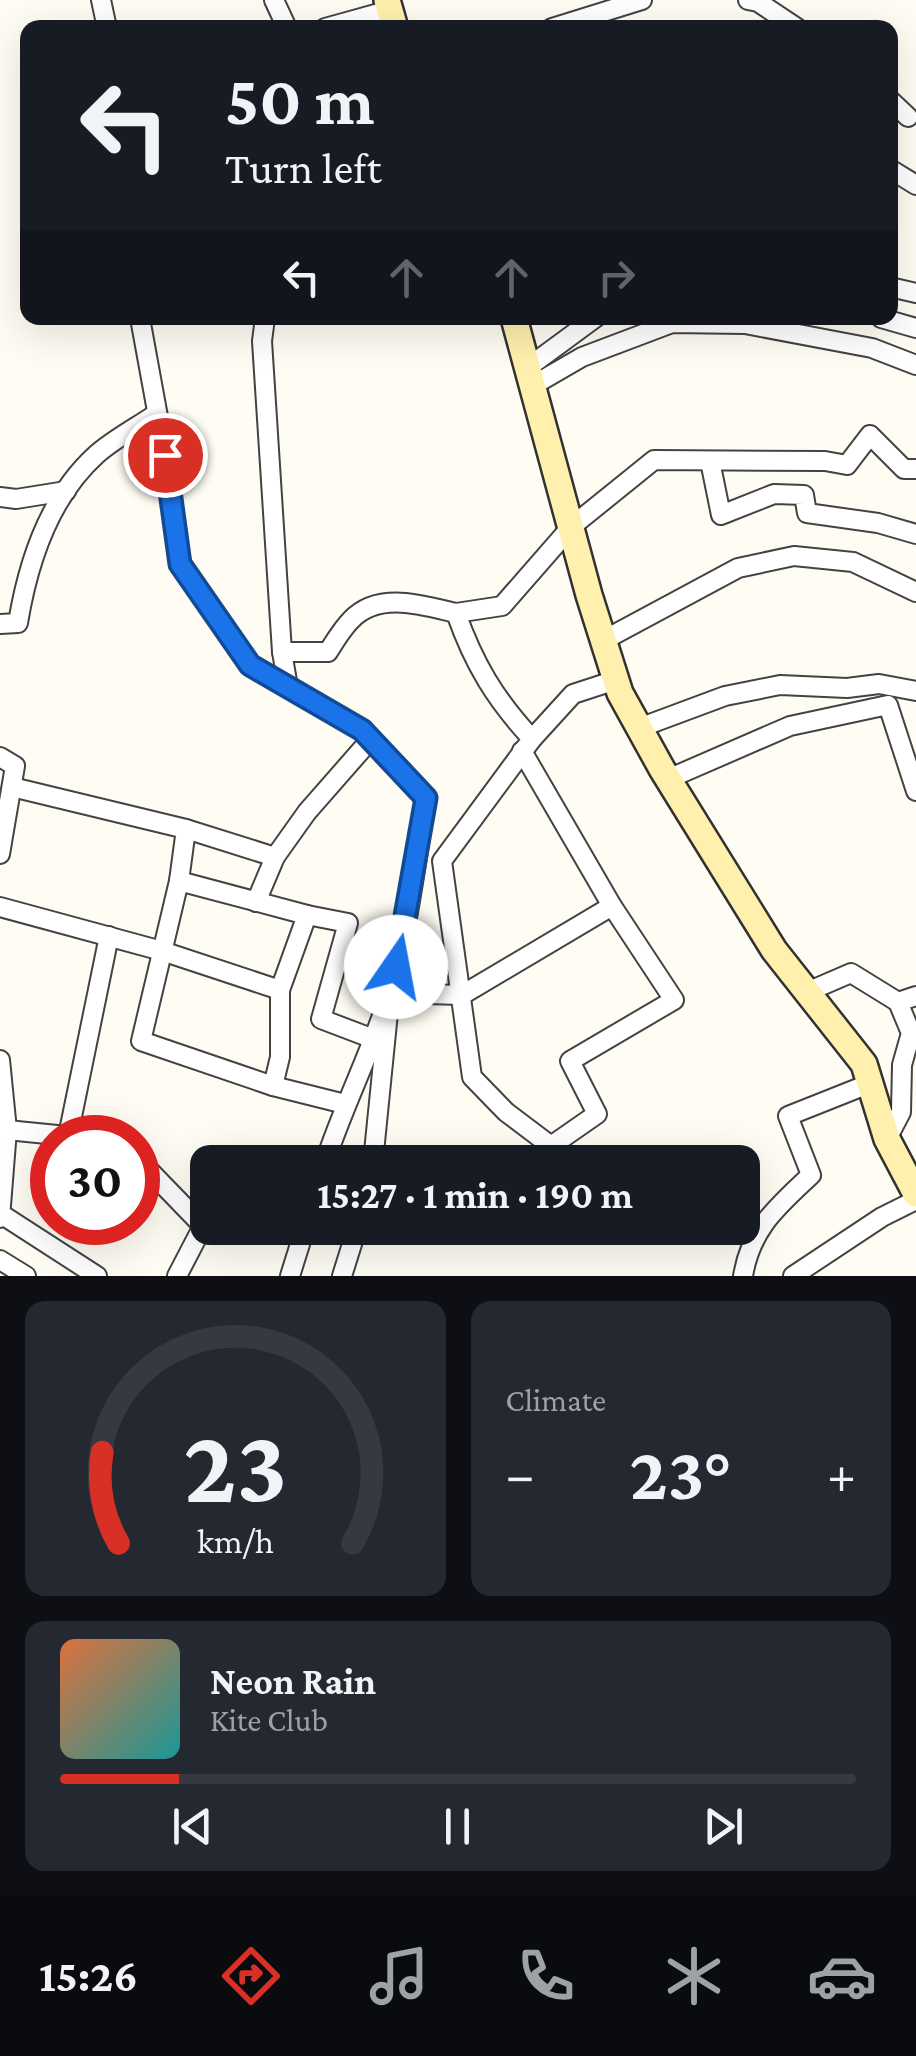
<!DOCTYPE html>
<meta charset="utf-8">
<style>
body{margin:0;font-family:"Crimson Pro",serif;background:#242831;color:#f1f3f6;height:100vh;display:flex;flex-direction:column;font-size:38px;white-space:nowrap}
*{box-sizing:border-box;margin:0}
p{font-size:32px;color:#9ea1a6}
.icon{flex:none;width:55px;height:55px;fill:none;stroke:currentColor;stroke-width:2;stroke-linecap:round;stroke-linejoin:round}
.map{position:relative;height:1276px;overflow:hidden}
.sheet{display:flex;flex-direction:column;gap:25px;padding:25px;background:#0d0f14;flex:1}
.sheet>*{flex:none}
.banner{position:absolute;left:20px;top:20px;width:878px;height:305px;border-radius:20px;box-shadow:0 10px 40px #0002;background:#171b24;color:#f1f3f6;overflow:hidden}
.speed{position:absolute;left:30px;top:1115px;display:flex;gap:20px;font-size:50px;font-weight:700;text-align:center}
.speed>*{display:grid;place-content:center;width:130px;height:130px;border-radius:50%;background:#171b24;box-shadow:0 10px 40px #0002;line-height:1}
.speed .limit{border:15px solid #d22;background:#fff;color:#111}
.pin{position:absolute;display:grid;place-items:center;width:85px;height:85px;color:#fff;margin:-42px;border:5px solid #fff;border-radius:50%;box-shadow:0 2px 10px #0007}
.me{position:absolute;width:110px;margin:-55px;rotate:12deg;stroke-linejoin:round;filter:drop-shadow(0 0 8px #0008)}
.turn{display:flex;align-items:center;gap:35px;height:210px;padding:0 40px;font-size:45px}
.turn .icon{width:130px;height:130px;stroke-width:2.5}
.turn b{display:block;font-size:70px;line-height:85px}
.lanes{display:flex;align-items:center;height:95px;padding:0 40px;background:#0003;justify-content:center;gap:50px;direction:ltr}
.lanes .off{opacity:.35}
.big{font-size:75px;font-weight:700;line-height:1.1}
.sheet .widget{flex:1;display:flex;flex-direction:column;justify-content:center;gap:15px;min-width:0;padding:0 35px;border-radius:20px;background:#242831}
.sheet .dial{align-items:center;gap:0}
.dial svg{height:260px;overflow:visible;fill:none;stroke:#363941;stroke-width:7;stroke-linecap:round;text-anchor:middle}
.dial text{fill:#f1f3f6;stroke:none}
.song{display:flex;align-items:center;gap:30px}
.cover{width:120px;height:120px;border-radius:15px;background:linear-gradient(135deg,hsl(20 70% 55%),hsl(180 70% 35%))}
.played{height:10px;border-radius:5px;background:linear-gradient(90deg,#d93025 15%,#363941 15%)}
.keys{display:flex;justify-content:space-around;direction:ltr}
.heat{display:flex;justify-content:space-between;align-items:center;font-size:55px;direction:ltr}
.sheet .tiles{flex:1;display:grid;gap:25px;grid-template-columns:1fr 1fr}
.widget:last-child{grid-column:span 2}
.trip{position:absolute;left:190px;top:1145px;width:570px;height:100px;border-radius:20px;background:#171b24;box-shadow:0 10px 40px #0002;font-weight:700;line-height:100px;text-align:center}
.tab-bar{display:flex;height:160px;justify-content:space-around;align-items:center;background:#090b0e;color:#9ea1a6}
.tab-bar .icon{width:70px;height:70px}
.tab-bar .active{color:#d93025}
.tab-bar b{font-size:45px;color:#f1f3f6}
.map>svg:first-child{display:block}
.lines{fill:none;stroke-linecap:round;stroke-linejoin:round}
.street-casing{stroke:#434343;stroke-width:22}
.secondary-casing{stroke:#323232;stroke-width:30}
.street{stroke:#fff;stroke-width:18}
.secondary{stroke:#fff0ae;stroke-width:25}
.route-casing{stroke:#114b97;stroke-width:25}
.route{stroke:#1a73e8;stroke-width:18}
</style>
<div class="map">
<svg width="916" height="1276" viewBox="0 0 916 1276">
<rect width="100%" height="100%" fill="#fffcf3"/>
<g class="lines">
<!-- street casing -->
<g class="street-casing">
<g id="street">
<polyline points="101,0 107,28"/>
<polyline points="274,0 287,28"/>
<polyline points="748,0 758,2 797,28"/>
<polyline points="325,28 390,10"/>
<polyline points="552,28 642,0"/>
<polyline points="890,100 908,117"/>
<polyline points="890,169 916,185"/>
<polyline points="890,287 916,293"/>
<path d="M140,318L165,455L180,564L250,665L362,730L426,798C416,862 408,927 391,989C374,1046 344,1104 325,1162"/>
<polyline points="265,318 262,341 282,652 288,687"/>
<polyline points="881,318 916,328"/>
<polyline points="527,368 595,318"/>
<polyline points="532,386 582,357 672,323 745,324 872,348 916,365"/>
<polyline points="710,461 721,515 774,494 804,495 807,513 878,523 916,534"/>
<polyline points="0,497 16,499 66,491"/>
<path d="M0,624L18,623C28,562 49,497 97,454C114,439 137,427 156,414"/>
<polyline points="604,640 738,568 794,556 853,562 916,592"/>
<path d="M282,652H328C335,641 342,629 351,620C378,591 422,605 456,613"/>
<polyline points="639,728 725,696 780,685 847,688 879,684 916,691"/>
<polyline points="532,739 573,694 616,680"/>
<polyline points="0,757 15,766 0,854"/>
<polyline points="668,779 790,726 888,705 916,791"/>
<polyline points="12,787 186,829 179,881 307,915 280,990 280,1057 273,1086 345,1104"/>
<polyline points="186,829 275,857 256,902"/>
<polyline points="275,857 307,812 371,739"/>
<polyline points="179,881 141,1041 273,1086"/>
<path d="M612,906L674,1000L570,1061L597,1114L551,1146L506,1112L472,1077L442,861L532,739C495,699 474,664 456,613L502,606L571,527L654,460L825,461L847,465L870,435L904,469H916"/>
<polyline points="0,907 162,951 280,990"/>
<polyline points="307,915 348,923 321,1019 371,1038"/>
<polyline points="807,992 851,973 898,1002 916,996"/>
<polyline points="0,1060 7,1130 0,1218"/>
<polyline points="7,1130 87,1138"/>
<polyline points="68,1136 109,936"/>
<polyline points="887,1139 901,1112 902,1065 911,1033 898,1002"/>
<polyline points="138,1159 203,1226 177,1276"/>
<polyline points="373,1162 390,993 462,995 612,906 522,751"/>
<polyline points="1,1214 97,1276"/>
<polyline points="0,1260 26,1276"/>
<polyline points="290,1276 305,1228"/>
<polyline points="342,1276 357,1228"/>
<path d="M743,1276C751,1228 777,1207 811,1175L788,1116L871,1083"/>
<polyline points="793,1276 882,1217 916,1200"/>
</g>
</g>
<!-- secondary casing -->
<g class="secondary-casing">
<g id="secondary">
<polyline points="387,0 395,28"/>
<polyline points="514,318 589,595 620,693 662,769 774,950 864,1064 887,1139 916,1194"/>
</g>
</g>
<!-- street -->
<use href="#street" class="street"/>
<!-- secondary -->
<use href="#secondary" class="secondary"/>
</g>
<g class="lines">
<!-- route casing -->
<g class="route-casing">
<polyline id="route" points="165,455 180,564 250,665 362,730 426,798 396,967"/>
</g>
<!-- route -->
<use href="#route" class="route"/>
</g>
</svg>
<div class="speed"><div class="limit">30</div></div>
<div class="pin" style="left:165px;top:455px;background:#d93025"><svg class="icon" aria-label="arrive" viewBox="0 0 24 24"><path d="M6 21V4h12l-3 4 3 4H6"/></svg></div>
<svg class="me" style="left:396px;top:967px" viewBox="-20 -20 40 40"><circle r="19" fill="#fff"/><path d="M0-13L10 11 0 6-10 11z" fill="#1a73e8"/></svg>
<div class="trip">15:27 · 1 min · 190 m</div>
<div class="banner">
<div class="turn"><svg class="icon" aria-label="left" viewBox="0 0 24 24"><path d="M17 20v-9H6M10 6l-5 5 5 5"/></svg><div><b>50 m</b>Turn left</div></div>
<div class="lanes"><svg class="icon" aria-label="left" viewBox="0 0 24 24"><path d="M17 20v-9H6M10 6l-5 5 5 5"/></svg><svg class="icon off" aria-label="ahead" viewBox="0 0 24 24"><path d="M12 20V5M6 11l6-6 6 6"/></svg><svg class="icon off" aria-label="ahead" viewBox="0 0 24 24"><path d="M12 20V5M6 11l6-6 6 6"/></svg><svg class="icon off" aria-label="right" viewBox="0 0 24 24"><path d="M7 20v-9h11M14 6l5 5-5 5"/></svg></div>
</div>
</div>
<section class="sheet">
<div class="tiles">
<div class="widget dial"><svg viewBox="0 0 100 80">
<path d="M14 69A42 42 0 1 1 86 69"/>
<path d="M14 69A42 42 0 0 1 9 41" stroke="#d93025"/>
<text x="50" y="56" font-size="32" font-weight="700">23</text>
<text x="50" y="72" font-size="11">km/h</text>
</svg></div>
<div class="widget"><p>Climate</p>
<div class="heat"><a>−</a><b class="big">23°</b><a>+</a></div>
</div>
<div class="widget">
<div class="song"><i class="cover"></i><div><b>Neon Rain</b><p>Kite Club</p></div></div>
<div class="played"></div>
<div class="keys"><svg class="icon" aria-label="previous" viewBox="0 0 24 24"><path d="M18 5L8 12l10 7zM5 5v14"/></svg><svg class="icon" aria-label="pause" viewBox="0 0 24 24"><path d="M8 5v14M16 5v14"/></svg><svg class="icon" aria-label="next" viewBox="0 0 24 24"><path d="M6 5l10 7-10 7zM19 5v14"/></svg></div>
</div>
</div>
</section>
<nav class="tab-bar">
<b>15:26</b>
<svg class="icon active" aria-label="directions" viewBox="0 0 24 24"><path d="M12 3l9 9-9 9-9-9zM9 14v-3h6M13 9l2 2-2 2"/></svg>
<svg class="icon" aria-label="music" viewBox="0 0 24 24"><path d="M9 18V5l10-2v13"/><circle cx="6" cy="18" r="3"/><circle cx="16" cy="16" r="3"/></svg>
<svg class="icon" aria-label="phone" viewBox="0 0 24 24"><path d="M5 4h4l2 5-3 2q2 4 5 5l2-3 5 2v4C11 20 4 13 5 4z"/></svg>
<svg class="icon" aria-label="climate" viewBox="0 0 24 24"><path d="M12 3v18M4 7l16 10M4 17L20 7"/></svg>
<svg class="icon" aria-label="car" viewBox="0 0 24 24"><path d="M5 17H2v-5l4-1 3-4h7l3 4 3 1v5h-3M9 17h6M6 11h13"/><circle cx="7" cy="17" r="2"/><circle cx="17" cy="17" r="2"/></svg>
</nav>
